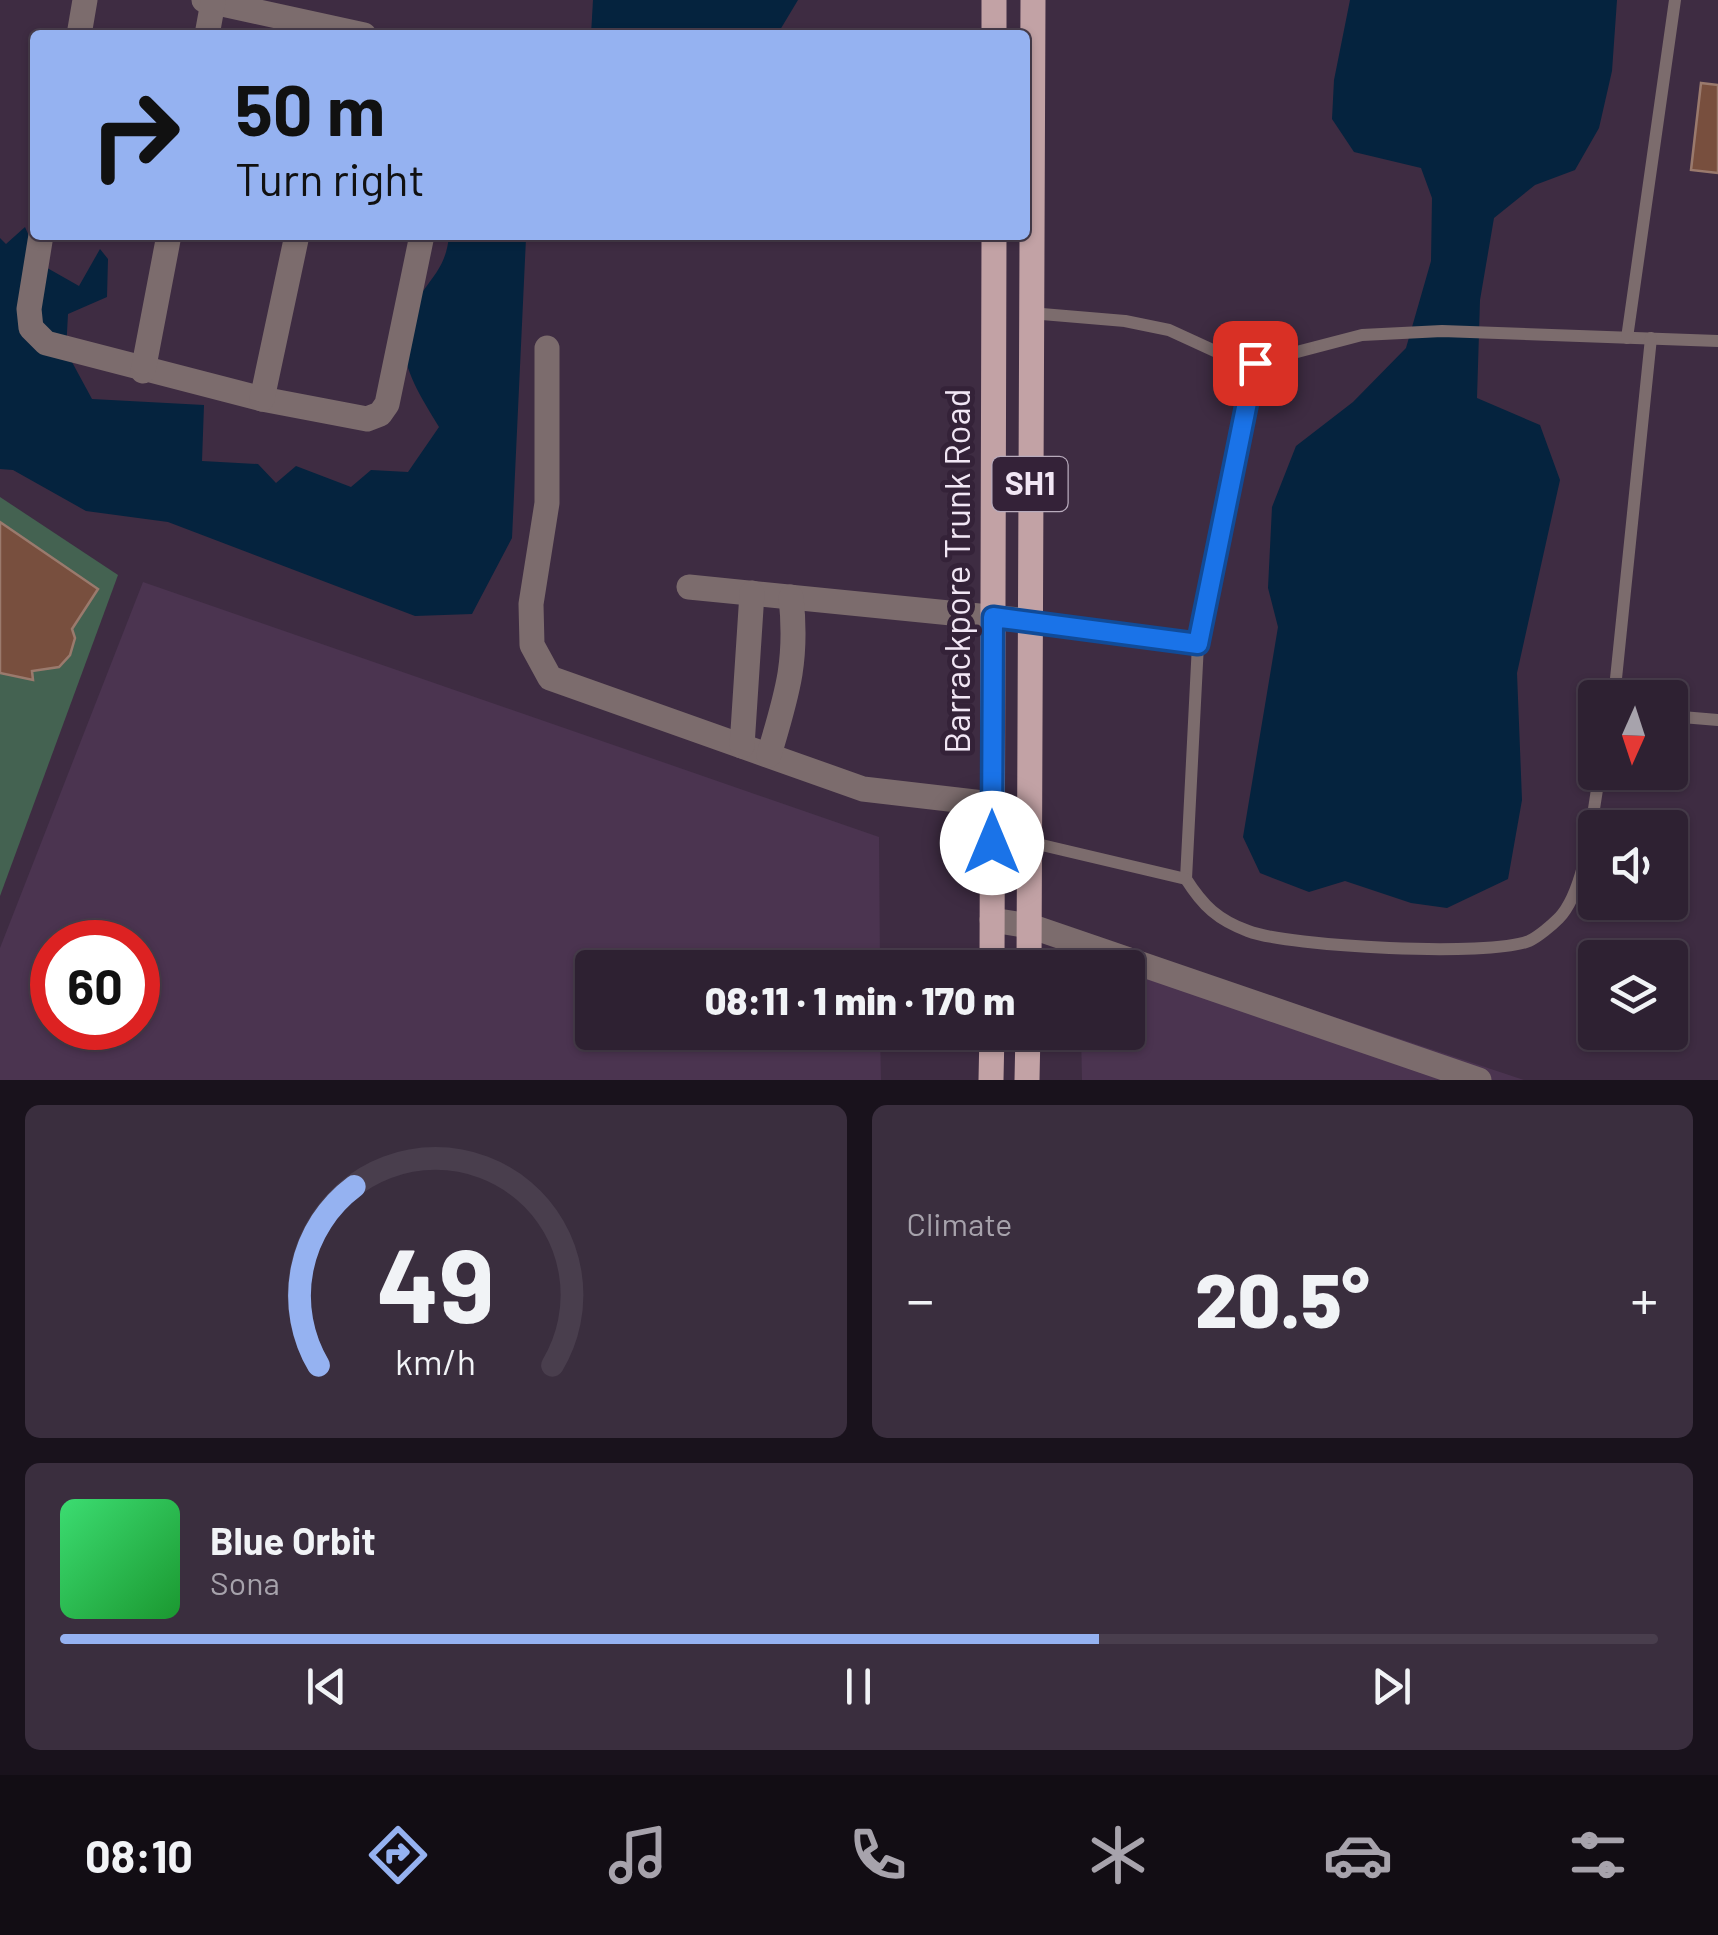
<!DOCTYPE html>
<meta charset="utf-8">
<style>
body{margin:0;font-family:Barlow,sans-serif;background:#3a2e3e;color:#f1f3f6;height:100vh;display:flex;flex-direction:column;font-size:38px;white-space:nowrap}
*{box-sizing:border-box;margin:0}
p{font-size:32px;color:#a7a3ac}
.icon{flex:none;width:55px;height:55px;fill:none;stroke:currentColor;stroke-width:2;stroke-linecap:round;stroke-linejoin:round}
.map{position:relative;height:1080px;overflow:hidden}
.drawer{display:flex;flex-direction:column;gap:25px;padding:25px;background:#19121c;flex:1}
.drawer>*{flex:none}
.top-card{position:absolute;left:30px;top:30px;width:1000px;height:210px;border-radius:10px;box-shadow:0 2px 8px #0004,0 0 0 2px #493e4d;background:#95b2f1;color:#111;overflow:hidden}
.needle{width:65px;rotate:183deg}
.tools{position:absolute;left:1578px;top:680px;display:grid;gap:20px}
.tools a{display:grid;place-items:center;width:110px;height:110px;border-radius:10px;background:#2e2132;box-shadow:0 2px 8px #0004,0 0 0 2px #493e4d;font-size:50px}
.speed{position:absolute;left:30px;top:920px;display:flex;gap:20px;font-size:50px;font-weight:700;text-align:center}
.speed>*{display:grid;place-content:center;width:130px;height:130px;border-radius:50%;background:#2e2132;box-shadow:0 2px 8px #0004,0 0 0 2px #493e4d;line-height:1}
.speed .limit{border:15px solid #d22;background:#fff;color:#111}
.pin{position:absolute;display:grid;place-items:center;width:85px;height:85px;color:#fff;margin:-42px;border-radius:20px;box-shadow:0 5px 15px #0006}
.me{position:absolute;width:110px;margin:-55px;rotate:0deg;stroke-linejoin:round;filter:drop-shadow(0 0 8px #0008)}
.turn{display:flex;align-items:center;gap:35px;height:210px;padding:0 40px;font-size:45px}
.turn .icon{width:130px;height:130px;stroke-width:2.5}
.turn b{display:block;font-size:70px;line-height:85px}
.big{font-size:75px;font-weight:800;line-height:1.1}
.drawer .card{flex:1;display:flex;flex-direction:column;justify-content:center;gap:15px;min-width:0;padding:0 35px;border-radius:15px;background:#3a2e3e}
.drawer .dial{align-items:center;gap:0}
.dial svg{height:260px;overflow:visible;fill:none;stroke:#493e4d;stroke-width:7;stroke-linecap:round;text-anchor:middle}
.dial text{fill:#f1f3f6;stroke:none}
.song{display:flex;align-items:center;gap:30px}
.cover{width:120px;height:120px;border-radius:15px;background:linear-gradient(135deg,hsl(140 70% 55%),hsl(130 70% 35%))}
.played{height:10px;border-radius:5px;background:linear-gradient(90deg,#95b2f1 65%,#493e4d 65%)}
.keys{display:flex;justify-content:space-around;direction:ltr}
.heat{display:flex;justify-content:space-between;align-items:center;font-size:55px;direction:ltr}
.drawer .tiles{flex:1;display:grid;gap:25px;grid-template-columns:1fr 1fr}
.card:last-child{grid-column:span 2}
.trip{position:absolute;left:575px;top:950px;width:570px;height:100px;border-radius:10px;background:#2e2132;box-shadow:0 2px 8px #0004,0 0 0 2px #493e4d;font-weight:800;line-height:100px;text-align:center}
.menu{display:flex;height:160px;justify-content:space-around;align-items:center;background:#120d14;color:#a7a3ac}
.menu .icon{width:70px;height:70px}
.menu .on{color:#95b2f1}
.menu b{font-size:45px;color:#f1f3f6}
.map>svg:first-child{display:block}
.built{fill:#4b3450;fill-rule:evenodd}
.green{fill:#446251}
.water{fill:#05233e}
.building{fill:#784f3e;stroke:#9a7a6d;stroke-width:2.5}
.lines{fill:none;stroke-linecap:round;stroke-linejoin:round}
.service{stroke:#7c6c6d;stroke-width:12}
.minor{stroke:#7c6c6d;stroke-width:25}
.tertiary{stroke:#7c6c6d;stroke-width:25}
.primary{stroke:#c2a2a5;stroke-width:25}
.route-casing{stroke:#114b97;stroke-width:25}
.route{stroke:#1a73e8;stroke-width:18}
.labels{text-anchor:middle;stroke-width:10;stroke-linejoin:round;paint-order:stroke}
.shield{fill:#342238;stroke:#b8abbc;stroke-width:2.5}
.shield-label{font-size:32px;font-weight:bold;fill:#f1e6f4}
.street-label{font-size:35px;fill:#f1e6f4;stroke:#342238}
</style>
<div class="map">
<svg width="1718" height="1080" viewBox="0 0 1718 1080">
<rect width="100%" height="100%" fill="#3e2c42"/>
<!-- built -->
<g class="built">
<path d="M143,582L879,837L880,967L592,968V1032L880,1033L881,1080H0V948ZM52,942H138V1028H52Z"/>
<polygon points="1079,932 1524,1080 1082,1080 1081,1033 1128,1032 1128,968 1080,967"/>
</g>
<!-- green -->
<polygon class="green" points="0,497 118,575 0,896"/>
<!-- water -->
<g class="water">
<polygon points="593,0 798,0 777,35 591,35"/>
<polygon points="1350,0 1617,0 1612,71 1599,128 1575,170 1535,185 1494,218 1480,300 1477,398 1540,425 1560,480 1517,673 1522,800 1508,879 1447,908 1411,903 1345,881 1309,892 1260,873 1243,837 1278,627 1268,588 1272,507 1296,446 1353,402 1406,348 1431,261 1432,198 1421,168 1354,152 1332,119 1334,80"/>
<path d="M25,227L42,265L79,286L100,249L108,259L107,297L68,314L66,351L92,399L204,405L202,461L258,464L276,483L296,466L351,487L371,470L408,472L439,427C410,379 385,342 423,291C438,271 447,260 449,235H655L627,240L526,238L512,538L472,614L415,616L168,522L86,511L13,470L0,469V238L6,244Z"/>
</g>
<!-- building -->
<g class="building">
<polygon points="1701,83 1718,85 1718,173 1691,170"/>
<polygon points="0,522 98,589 72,629 75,638 70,655 59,667 32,671 33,680 0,673"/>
</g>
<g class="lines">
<!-- service -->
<g class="service">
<polyline points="1030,313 1125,321 1169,330 1230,358 1255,363 1362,335 1442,331 1718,341"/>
<polyline points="1627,338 1675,0"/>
<path d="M1031,621L1198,644L1186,879C1203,906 1218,920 1248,931C1289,947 1490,957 1529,941C1538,937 1552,925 1559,918C1587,888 1592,813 1600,772"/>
<polyline points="1198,644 1255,363"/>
<polyline points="1614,698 1651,338"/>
<polyline points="1670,716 1718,720"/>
<polyline points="1029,842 1186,879"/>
</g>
<!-- minor -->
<g class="minor">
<polyline points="204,0 364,35"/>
<polyline points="79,35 85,0"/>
<polyline points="207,35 213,2"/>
<polyline points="41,235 29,309 31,328 46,343 262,399 367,419 380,414 387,404 422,235"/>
<polyline points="547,348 547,503 531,604 532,645 550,678 863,789 992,804"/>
<polyline points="143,371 169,235"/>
<polyline points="262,399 297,235"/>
<polyline points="689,587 1031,621"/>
<polyline points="742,746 752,593"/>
<path d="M769,755C787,694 798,662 791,597"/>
</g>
<!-- tertiary -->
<polyline class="tertiary" points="992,920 1030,926 1479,1080"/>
<!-- primary -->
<g class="primary">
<polyline points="994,0 994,35"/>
<polyline points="992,968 994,235"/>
<polyline points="1029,968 1033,0"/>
<polyline points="991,1080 992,1032"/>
<polyline points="1027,1080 1028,1032"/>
</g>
</g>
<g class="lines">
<!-- route casing -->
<g class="route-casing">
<polyline id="route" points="992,843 993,617 1198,644 1255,363"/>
</g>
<!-- route -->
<use href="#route" class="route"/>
</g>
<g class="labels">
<!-- shield labels -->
<rect class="shield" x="992.5" y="457" width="75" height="54" rx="8"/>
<g class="shield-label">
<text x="1030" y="495">SH1</text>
</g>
<!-- street labels -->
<g class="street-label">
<text transform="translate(958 571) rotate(-90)" y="12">Barrackpore Trunk Road</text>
</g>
</g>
</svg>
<div class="tools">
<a><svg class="needle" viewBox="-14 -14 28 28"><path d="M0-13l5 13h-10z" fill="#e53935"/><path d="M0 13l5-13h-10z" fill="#a7a3ac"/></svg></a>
<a><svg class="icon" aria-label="sound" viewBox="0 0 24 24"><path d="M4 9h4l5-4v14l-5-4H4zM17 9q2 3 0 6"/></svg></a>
<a><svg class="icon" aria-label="layers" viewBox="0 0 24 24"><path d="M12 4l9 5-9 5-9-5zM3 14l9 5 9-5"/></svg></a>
</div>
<div class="speed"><div class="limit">60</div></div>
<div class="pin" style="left:1255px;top:363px;background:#d93025"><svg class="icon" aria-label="arrive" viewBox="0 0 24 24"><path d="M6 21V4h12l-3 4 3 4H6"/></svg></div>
<svg class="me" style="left:992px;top:843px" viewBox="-20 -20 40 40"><circle r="19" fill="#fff"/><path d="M0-13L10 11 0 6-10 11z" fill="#1a73e8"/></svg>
<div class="trip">08:11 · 1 min · 170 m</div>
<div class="top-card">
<div class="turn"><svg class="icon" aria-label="right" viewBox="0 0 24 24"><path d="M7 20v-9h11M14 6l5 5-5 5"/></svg><div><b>50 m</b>Turn right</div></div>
</div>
</div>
<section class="drawer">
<div class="tiles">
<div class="card dial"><svg viewBox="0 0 100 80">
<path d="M14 69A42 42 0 1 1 86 69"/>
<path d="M14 69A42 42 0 0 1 25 14" stroke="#95b2f1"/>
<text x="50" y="56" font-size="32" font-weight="700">49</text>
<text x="50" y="72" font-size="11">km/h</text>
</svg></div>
<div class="card"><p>Climate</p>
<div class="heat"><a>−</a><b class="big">20.5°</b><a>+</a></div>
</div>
<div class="card">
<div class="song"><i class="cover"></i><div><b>Blue Orbit</b><p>Sona</p></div></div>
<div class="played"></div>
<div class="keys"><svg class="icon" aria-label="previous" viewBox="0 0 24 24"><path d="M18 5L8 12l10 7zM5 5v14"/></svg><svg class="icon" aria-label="pause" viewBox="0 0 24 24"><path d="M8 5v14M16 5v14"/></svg><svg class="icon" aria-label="next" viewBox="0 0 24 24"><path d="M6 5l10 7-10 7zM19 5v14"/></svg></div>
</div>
</div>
</section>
<nav class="menu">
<b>08:10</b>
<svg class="icon on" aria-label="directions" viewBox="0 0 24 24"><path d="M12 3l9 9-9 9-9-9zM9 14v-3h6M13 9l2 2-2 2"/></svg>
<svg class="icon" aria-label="music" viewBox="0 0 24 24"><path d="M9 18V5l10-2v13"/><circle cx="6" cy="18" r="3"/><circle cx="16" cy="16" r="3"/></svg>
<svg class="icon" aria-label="phone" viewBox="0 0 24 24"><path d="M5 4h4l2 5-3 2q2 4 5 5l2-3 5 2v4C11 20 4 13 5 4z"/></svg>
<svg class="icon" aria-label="climate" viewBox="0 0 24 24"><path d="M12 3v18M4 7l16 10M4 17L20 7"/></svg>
<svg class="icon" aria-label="car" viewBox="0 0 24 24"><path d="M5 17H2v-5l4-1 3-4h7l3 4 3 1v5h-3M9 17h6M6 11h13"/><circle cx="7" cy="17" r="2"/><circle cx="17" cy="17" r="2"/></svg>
<svg class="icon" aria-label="filters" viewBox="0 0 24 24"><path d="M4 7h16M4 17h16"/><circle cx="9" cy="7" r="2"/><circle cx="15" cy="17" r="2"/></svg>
</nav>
